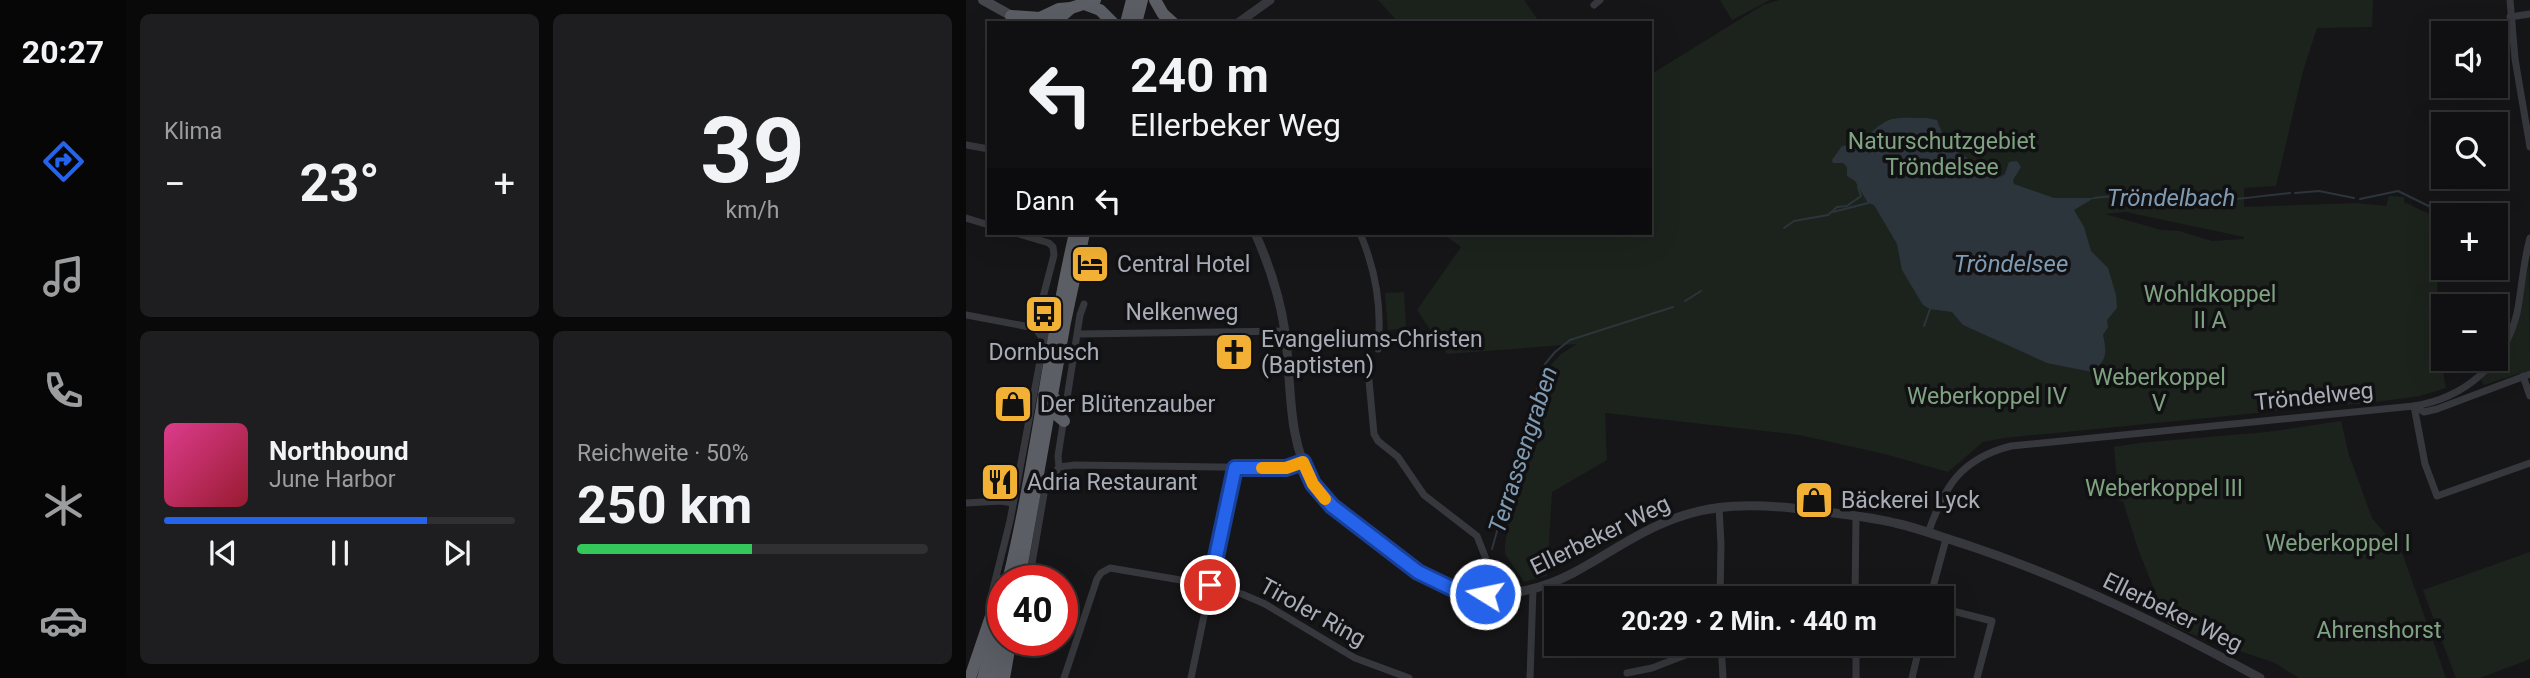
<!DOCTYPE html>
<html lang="de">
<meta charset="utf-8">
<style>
body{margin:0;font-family:Roboto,sans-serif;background:#1e1e20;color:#f1f3f6;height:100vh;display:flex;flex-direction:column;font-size:26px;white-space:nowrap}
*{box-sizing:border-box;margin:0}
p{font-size:23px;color:#9c9d9f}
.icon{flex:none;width:38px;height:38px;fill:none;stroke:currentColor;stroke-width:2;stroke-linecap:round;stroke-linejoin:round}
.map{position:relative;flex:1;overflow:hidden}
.details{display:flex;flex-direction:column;gap:14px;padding:14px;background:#09090a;width:840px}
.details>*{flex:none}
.top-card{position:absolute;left:21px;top:21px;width:665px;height:214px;border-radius:0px;box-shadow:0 7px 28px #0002,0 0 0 2px #303032;background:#101012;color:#f1f3f6;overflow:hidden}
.tools{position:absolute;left:1465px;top:21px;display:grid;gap:14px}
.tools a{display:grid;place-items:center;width:77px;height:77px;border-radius:0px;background:#101012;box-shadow:0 7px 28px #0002,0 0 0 2px #303032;font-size:35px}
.speed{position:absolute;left:21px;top:565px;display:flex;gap:14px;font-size:35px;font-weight:700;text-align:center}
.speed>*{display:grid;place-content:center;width:91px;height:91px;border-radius:50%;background:#101012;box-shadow:0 7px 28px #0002,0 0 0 2px #303032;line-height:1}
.speed .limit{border:10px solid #d22;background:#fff;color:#111}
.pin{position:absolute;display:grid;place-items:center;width:60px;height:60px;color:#fff;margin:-30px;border:4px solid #fff;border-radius:50%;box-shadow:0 2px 7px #0007}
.me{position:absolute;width:77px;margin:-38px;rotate:280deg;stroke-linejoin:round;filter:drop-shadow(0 0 5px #0008)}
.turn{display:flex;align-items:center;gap:24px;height:147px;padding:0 28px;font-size:32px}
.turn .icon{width:91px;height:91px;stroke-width:2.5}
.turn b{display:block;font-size:49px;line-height:60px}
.then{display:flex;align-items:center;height:66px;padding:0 28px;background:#0003;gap:14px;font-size:26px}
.big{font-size:52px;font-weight:700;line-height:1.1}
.details .tile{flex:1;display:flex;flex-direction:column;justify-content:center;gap:10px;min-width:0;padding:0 24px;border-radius:10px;background:#1e1e20}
.details .dial{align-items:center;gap:0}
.dial b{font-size:91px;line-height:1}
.song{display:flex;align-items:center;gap:21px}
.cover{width:84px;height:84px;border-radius:10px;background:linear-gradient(135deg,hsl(330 70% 55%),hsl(350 70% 35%))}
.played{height:7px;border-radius:4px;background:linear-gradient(90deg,#2563eb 75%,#303032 75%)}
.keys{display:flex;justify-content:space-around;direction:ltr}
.heat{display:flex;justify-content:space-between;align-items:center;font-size:38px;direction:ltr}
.charge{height:10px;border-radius:5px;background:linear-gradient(90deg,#34c759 50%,#303032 0)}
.details .tiles{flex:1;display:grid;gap:14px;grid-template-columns:repeat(2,1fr)}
.trip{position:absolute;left:578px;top:586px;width:410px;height:70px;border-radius:0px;background:#101012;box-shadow:0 7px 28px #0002,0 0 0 2px #303032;font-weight:700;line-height:70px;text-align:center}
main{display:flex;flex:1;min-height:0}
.menu{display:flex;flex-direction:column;width:126px;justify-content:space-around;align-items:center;background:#060607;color:#9c9d9f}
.menu .icon{width:49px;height:49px}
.menu .current{color:#2563eb}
.menu b{font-size:32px;color:#f1f3f6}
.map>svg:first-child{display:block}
.green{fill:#1c231d;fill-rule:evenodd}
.water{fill:#2c353c}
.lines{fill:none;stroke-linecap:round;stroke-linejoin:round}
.stream{stroke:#2c353c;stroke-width:2}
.minor{stroke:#37383d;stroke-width:7}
.tertiary{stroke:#37383d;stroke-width:9}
.secondary{stroke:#45474d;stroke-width:10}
.trunk{stroke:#5b5e65;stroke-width:12}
.route-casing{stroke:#184099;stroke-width:18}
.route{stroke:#2563eb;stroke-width:12}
.slow{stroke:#f59e0b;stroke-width:12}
.labels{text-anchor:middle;stroke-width:7;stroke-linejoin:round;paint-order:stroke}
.park-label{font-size:23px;fill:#7fa381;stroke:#111113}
.poi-label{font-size:23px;fill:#a8adb8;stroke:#111113;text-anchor:start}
.street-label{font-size:23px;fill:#a8adb8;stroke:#111113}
.water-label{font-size:24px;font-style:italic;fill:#7f9bb3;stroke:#111113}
</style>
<main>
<nav class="menu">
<b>20:27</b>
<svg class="icon current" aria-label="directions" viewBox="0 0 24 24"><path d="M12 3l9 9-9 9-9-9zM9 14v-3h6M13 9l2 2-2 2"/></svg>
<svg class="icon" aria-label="music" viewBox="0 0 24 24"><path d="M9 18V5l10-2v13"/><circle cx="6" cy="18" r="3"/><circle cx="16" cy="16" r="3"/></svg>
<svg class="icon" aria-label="phone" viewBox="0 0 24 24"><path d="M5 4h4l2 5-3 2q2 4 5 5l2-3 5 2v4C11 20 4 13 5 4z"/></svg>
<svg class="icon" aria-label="climate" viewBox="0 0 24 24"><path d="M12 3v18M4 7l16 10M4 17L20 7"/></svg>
<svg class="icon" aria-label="car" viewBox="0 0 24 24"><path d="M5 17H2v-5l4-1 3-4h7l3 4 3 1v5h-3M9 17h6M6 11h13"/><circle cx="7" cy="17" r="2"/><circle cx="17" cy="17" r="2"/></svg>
</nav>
<section class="details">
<div class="tiles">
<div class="tile"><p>Klima</p>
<div class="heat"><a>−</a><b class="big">23°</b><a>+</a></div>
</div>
<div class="tile dial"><b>39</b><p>km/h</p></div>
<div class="tile">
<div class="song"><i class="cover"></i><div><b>Northbound</b><p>June Harbor</p></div></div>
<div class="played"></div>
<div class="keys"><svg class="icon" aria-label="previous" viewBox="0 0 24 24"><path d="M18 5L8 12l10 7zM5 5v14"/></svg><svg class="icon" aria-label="pause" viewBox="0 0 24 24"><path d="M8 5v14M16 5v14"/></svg><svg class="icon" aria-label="next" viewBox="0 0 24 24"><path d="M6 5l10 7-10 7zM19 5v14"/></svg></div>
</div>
<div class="tile"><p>Reichweite · 50%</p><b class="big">250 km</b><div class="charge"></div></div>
</div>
</section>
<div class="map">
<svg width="1564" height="678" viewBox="0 0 1564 678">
<rect width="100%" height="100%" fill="#161618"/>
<!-- green -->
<g class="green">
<polygon points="412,0 558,0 574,23 433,23"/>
<polygon points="754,0 804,0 766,20"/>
<path d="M813,0H1407L1406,27L1351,28L1337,71L1310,186L1278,188V207L1390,203L1420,206L1423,196L1438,197V202L1474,219C1470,275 1469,333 1480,388L1454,396L1394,404L1348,405L1301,412L1038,438L1017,442L982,472L919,454L833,435L639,413L641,460L586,492L581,576L558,582L539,554V545L544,514L567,439L584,366L595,354L611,344L481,354L451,310L495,247L476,233H684V75L797,5ZM1160,212L1278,237V239L1246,241L1213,231L1195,230L1139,214Z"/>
<path d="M1563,262L1564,370L1518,385L1515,380C1553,341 1554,314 1563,262Z"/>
<polygon points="438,292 440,329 422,330 419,293"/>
<polygon points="1375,421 1383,455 1406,518 1437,555 1480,678 1333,678 1309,663 1233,637 1202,624 1172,549 1157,501 1153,501 1148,447 1173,443 1301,432"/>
<polygon points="1564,552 1564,659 1514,678 1490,678 1457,590"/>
</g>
<!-- water -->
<path class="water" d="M961,118L971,120C980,150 1008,163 1034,177L1039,174L1043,162L1051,161L1055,167L1047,180L1048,184L1088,198H1128L1108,210L1118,227L1125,251L1142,268L1150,295L1151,308L1141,320L1142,327L1137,335C1141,353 1141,360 1126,372L1081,363L997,325L986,312L964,309L957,305L936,270L931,244L908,205L902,203L889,181L881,176V167L877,163H867L866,160L876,146C897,146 910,123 926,119C937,117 950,118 961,118Z"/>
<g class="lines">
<!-- stream -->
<g class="stream">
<polyline points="1329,193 1353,191 1388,198"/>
<path d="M1128,198C1160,193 1194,201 1226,201C1258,202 1292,196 1324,193"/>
<polyline points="1394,199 1432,191 1481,215"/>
<polyline points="867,212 902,203"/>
<polyline points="818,228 828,221 862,215 871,207 881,206 895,196 892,187"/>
<polyline points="1530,252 1541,270"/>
<polyline points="719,301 735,291"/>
<polyline points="958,326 964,309"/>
<polyline points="526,549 574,378 579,364 589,352 604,340 707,307"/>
</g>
<!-- minor -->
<g class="minor">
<polyline points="1544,0 1549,59 1564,147"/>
<polyline points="628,5 634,0"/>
<polyline points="1544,17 1564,14"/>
<polyline points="0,145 23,149"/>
<polyline points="0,218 23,225"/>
<polyline points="50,233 83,243 87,247 88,255 69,328 77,339"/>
<path d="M394,233C410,271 416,307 412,349"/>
<polyline points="0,315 69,328"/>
<polyline points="113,334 319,331"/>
<polyline points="402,370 408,434 412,441 432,457 458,495 511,536 520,559 519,594"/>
<polyline points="1557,376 1564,396"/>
<polyline points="1448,406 1459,464 1471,496 1564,463"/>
<polyline points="1449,406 1458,412 1471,409 1564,374"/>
<polyline points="93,467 109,465 320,468 337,462"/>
<polyline points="0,503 35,501 47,503"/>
<polyline points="753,507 755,544 754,598"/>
<path d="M962,533C979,486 994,459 1045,446L1448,406C1498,398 1539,364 1551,313C1556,288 1557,263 1564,238"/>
<polyline points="63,581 79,488 93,467 92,456 114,315 118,304"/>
<polyline points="25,597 44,521 85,303"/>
<polyline points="889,598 890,516"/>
<polyline points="964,598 980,539"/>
<polyline points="975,608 1026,621 1011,678"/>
<polyline points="755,644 757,678"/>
<polyline points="890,644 890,678"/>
<polyline points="661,673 686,668 748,644"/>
<polyline points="98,678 131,579 135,573 144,568 244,585 276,594 299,604 389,658 443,678"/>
<polyline points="225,678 269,468"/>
<polyline points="564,678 567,589"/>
<polyline points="946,678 954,644"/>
</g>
<!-- tertiary -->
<g class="tertiary">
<polyline points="272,23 304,0"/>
<path d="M289,233C303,264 314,298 319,332C326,382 320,440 348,485C366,514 399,533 426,553C444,566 465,583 487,589C527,601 571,592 607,573C641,555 673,531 710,518C748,504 786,504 826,508C860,512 896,515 929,523C952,528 975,537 998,544C1101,578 1199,626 1294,678"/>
</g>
<!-- secondary -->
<polyline class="secondary" points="17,0 51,19"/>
<!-- trunk -->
<g class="trunk">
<polyline points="189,0 197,14 207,23"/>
<polyline points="118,4 134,10 147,23"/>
<polyline points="45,16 74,18 93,9 105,8"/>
<polyline points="88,23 105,8 129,0"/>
<polyline points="160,23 166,0"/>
<polyline points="170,23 176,0"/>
<polyline points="89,399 92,416 98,421"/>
<path d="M42,581C70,466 82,348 109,233"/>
<polyline points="53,581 99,322 118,233"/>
<polyline points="4,678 37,581"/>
<polyline points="17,678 35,612"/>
<polyline points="27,678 38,640"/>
<polyline points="38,678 44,644"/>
</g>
</g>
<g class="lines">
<!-- route casing -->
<g class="route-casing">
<polyline id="route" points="244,585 269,468 320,468 337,462 347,484 366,506 452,572 487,589 519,594"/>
</g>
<!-- route -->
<use href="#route" class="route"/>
<!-- slow -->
<polyline class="slow" points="296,468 320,468 337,462 347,484 359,499"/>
</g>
<!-- icons -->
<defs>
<g id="hotel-square" transform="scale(2.0125)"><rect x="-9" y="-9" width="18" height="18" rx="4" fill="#f2b134" stroke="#111113"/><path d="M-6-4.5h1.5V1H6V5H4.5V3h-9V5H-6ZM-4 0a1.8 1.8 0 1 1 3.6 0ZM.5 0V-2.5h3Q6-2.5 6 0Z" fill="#111"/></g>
<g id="bus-square" transform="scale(2.0125)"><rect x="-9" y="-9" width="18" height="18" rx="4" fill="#f2b134" stroke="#111113"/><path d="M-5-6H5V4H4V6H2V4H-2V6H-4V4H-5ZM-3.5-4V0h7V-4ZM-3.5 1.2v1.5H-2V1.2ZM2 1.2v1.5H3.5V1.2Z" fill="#111"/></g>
<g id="church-square" transform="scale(2.0125)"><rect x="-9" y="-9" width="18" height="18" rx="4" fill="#f2b134" stroke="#111113"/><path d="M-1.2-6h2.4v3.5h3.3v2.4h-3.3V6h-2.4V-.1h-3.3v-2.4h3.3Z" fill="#111"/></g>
<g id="shop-square" transform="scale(2.0125)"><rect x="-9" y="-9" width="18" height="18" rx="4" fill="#f2b134" stroke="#111113"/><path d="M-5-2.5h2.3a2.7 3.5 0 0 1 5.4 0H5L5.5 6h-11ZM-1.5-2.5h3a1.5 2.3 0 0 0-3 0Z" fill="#111"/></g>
<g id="restaurant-square" transform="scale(2.0125)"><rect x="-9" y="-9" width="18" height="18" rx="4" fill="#f2b134" stroke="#111113"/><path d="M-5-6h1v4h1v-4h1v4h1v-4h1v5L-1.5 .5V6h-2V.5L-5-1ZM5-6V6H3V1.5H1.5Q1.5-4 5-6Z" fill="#111"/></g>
</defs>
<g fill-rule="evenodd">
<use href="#hotel-square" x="124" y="264"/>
<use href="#bus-square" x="78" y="314"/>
<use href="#church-square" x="268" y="352"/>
<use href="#shop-square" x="47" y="404"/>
<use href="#restaurant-square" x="34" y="482"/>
<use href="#shop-square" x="848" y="500"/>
</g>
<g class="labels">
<!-- park labels -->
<g class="park-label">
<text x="976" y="149">Naturschutzgebiet<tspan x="976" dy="26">Tröndelsee</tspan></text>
<text x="1244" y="302">Wohldkoppel<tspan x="1244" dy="26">II A</tspan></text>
<text x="1193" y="385">Weberkoppel<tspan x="1193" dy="26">V</tspan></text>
<text x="1021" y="404">Weberkoppel IV</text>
<text x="1198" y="496">Weberkoppel III</text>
<text x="1372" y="551">Weberkoppel I</text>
<text x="1413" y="638">Ahrenshorst</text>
</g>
<!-- poi labels -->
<g class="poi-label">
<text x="151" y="272">Central Hotel</text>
<text x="295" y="347">Evangeliums-Christen<tspan x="295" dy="26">(Baptisten)</tspan></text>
<text x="78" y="360" text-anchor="middle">Dornbusch</text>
<text x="74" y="412">Der Blütenzauber</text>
<text x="61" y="490">Adria Restaurant</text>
<text x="875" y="508">Bäckerei Lyck</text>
</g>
<!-- street labels -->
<g class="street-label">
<text x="216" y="320">Nelkenweg</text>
<text transform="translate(1348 396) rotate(-6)" y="8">Tröndelweg</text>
<text transform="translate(634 535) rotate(-26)" y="8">Ellerbeker Weg</text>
<text transform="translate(347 612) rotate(29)" y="8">Tiroler Ring</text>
<text transform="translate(1207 612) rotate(26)" y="8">Ellerbeker Weg</text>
</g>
<!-- water labels -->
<g class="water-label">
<text x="1205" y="206">Tröndelbach</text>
<text x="1045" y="272">Tröndelsee</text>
<text transform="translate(557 450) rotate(-72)" y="8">Terrassengraben</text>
</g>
</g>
</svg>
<div class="tools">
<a><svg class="icon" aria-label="sound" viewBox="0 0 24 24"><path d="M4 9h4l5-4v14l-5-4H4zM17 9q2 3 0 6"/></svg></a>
<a><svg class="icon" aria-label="search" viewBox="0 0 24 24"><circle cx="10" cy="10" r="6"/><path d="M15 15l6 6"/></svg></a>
<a>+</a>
<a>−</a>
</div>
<div class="speed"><div class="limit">40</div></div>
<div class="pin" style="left:244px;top:585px;background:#d93025"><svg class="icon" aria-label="arrive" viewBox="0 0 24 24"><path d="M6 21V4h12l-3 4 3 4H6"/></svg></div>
<svg class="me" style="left:519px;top:594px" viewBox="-20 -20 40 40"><circle r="17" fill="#2563eb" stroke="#fff" stroke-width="3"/><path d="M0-11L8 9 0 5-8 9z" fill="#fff"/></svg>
<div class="trip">20:29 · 2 Min. · 440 m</div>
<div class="top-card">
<div class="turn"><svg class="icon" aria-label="left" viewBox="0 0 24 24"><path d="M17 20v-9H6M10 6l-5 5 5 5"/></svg><div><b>240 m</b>Ellerbeker Weg</div></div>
<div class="then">Dann<svg class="icon" aria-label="left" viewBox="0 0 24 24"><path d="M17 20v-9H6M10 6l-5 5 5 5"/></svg></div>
</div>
</div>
</main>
